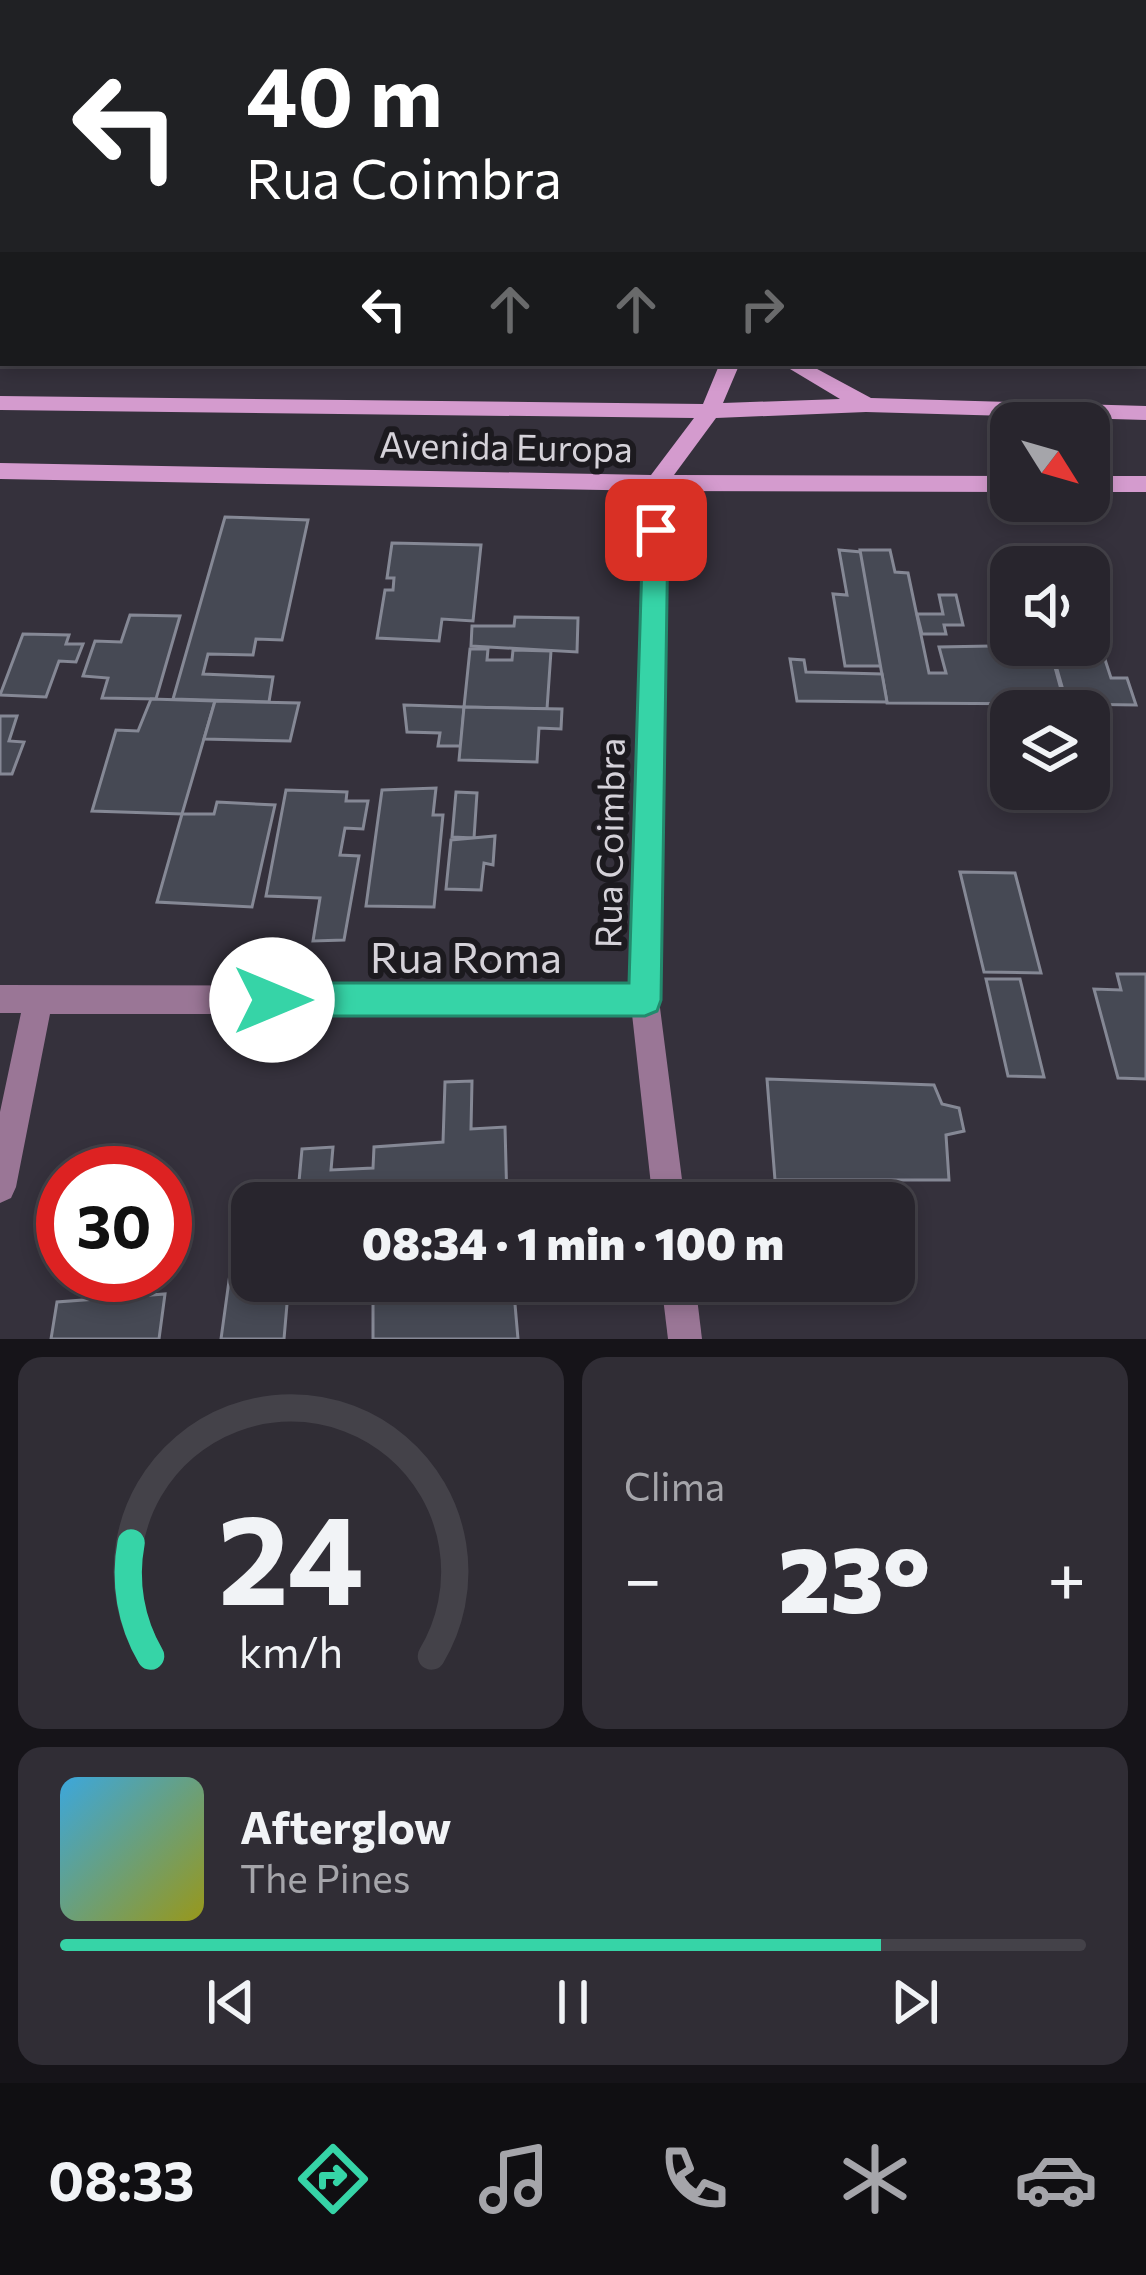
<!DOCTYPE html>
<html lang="pt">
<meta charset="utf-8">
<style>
body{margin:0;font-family:Commissioner,sans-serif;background:#302d35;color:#f1f3f6;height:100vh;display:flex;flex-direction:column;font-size:45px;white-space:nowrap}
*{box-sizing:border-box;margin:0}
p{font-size:39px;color:#a5a5aa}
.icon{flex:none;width:66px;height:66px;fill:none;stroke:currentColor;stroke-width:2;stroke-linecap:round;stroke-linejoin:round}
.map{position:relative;height:1339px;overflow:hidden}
.sheet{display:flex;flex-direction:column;gap:18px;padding:18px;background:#161419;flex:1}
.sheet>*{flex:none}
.guide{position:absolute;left:0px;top:0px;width:1146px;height:366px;box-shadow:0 6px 18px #0003,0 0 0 3px #444249;background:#202124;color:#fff;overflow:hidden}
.needle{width:78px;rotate:127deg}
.buttons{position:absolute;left:990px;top:402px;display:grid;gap:24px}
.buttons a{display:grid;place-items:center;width:120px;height:120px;border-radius:24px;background:#28252d;box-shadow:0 6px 18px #0003,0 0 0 3px #444249;font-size:60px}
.speed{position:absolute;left:36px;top:1146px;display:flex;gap:24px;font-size:60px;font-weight:700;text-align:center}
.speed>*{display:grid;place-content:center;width:156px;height:156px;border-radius:50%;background:#28252d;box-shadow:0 6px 18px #0003,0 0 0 3px #444249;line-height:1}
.speed .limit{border:18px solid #d22;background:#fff;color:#111}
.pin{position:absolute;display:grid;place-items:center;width:102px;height:102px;color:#fff;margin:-51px;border-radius:24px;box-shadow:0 6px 18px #0006}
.me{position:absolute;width:132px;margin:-66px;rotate:90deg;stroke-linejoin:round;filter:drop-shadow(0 0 9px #0008)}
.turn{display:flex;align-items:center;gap:42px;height:252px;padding:0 48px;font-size:54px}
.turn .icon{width:156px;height:156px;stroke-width:2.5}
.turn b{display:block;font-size:84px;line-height:102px}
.lanes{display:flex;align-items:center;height:114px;padding:0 48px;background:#0003;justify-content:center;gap:60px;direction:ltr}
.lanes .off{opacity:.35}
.big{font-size:90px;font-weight:800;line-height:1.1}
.sheet .card{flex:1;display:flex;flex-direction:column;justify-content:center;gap:18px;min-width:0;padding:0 42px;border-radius:24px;background:#302d35}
.sheet .dial{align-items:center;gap:0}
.dial svg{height:312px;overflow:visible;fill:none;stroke:#444249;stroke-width:7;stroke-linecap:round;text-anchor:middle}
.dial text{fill:#f1f3f6;stroke:none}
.song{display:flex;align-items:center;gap:36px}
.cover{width:144px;height:144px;border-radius:18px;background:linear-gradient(135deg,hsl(200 70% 55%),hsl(60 70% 35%))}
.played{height:12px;border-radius:6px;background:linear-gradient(90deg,#36d4a7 80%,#444249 80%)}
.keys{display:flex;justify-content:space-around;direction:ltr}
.heat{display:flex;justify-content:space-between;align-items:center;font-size:66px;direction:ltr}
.sheet .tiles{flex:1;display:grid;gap:18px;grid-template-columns:1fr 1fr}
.card:last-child{grid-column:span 2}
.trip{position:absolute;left:231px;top:1182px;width:684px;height:120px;border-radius:24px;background:#28252d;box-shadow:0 6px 18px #0003,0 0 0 3px #444249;font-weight:800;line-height:120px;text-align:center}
.tab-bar{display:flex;height:192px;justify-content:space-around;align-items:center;background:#100f12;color:#a5a5aa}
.tab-bar .icon{width:84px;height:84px}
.tab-bar .current{color:#36d4a7}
.tab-bar b{font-size:54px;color:#f1f3f6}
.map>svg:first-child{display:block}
.building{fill:#464954;stroke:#858895;stroke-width:3}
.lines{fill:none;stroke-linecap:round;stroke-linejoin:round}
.street{fill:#9a7696;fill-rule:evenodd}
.secondary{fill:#d49bce;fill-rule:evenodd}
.highway{fill:#f4f4f4;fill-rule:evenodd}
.route{fill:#36d4a7;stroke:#238a6d;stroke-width:3}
.labels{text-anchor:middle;stroke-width:12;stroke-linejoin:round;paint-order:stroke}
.street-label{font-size:36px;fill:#d5d2d9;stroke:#1c1a1f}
.near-street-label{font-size:42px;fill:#d5d2d9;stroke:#1c1a1f}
</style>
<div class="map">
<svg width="1146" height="1339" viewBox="0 0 1146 1339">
<rect width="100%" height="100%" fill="#35313c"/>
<!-- building -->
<g class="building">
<polygon points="225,517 308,520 282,640 256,639 253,655 208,654 203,674 273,677 269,702 173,699"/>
<polygon points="392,543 481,545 473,621 442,619 439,641 377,638 385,590 393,590 394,578 387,578"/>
<polygon points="839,550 861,552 881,666 845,666 833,594 847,595"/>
<polygon points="860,550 890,550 895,572 908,573 929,673 946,673 939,647 1049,645 1065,704 887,703"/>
<polygon points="994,557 1026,557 1029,567 1011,567 1011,620"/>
<polygon points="939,595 956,595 963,625 944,625 946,634 922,634 917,614 943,614"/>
<polygon points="130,615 180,616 156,699 102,698 108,678 83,676 95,641 121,642"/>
<polygon points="515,617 578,618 577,652 471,646 472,626 514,626"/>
<polygon points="23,634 69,635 66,644 83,644 76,662 59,661 46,697 0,695"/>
<polygon points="1098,638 1111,678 1127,678 1136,705 1067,704 1050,645 1089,645 1089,639"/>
<polygon points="470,649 488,649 487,660 512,660 513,650 551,651 547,709 464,707"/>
<polygon points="790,659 804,660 806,672 882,674 887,702 797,701"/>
<polygon points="151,699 215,701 182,814 92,811 116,730 138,731"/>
<polygon points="215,701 299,703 290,741 204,739"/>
<polygon points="404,705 464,707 461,746 438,746 440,733 407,732"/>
<polygon points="464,707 562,709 561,729 539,728 537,762 459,760"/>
<polygon points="0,716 17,716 9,741 24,742 12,774 0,774"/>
<polygon points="436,788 433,815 443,815 434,907 366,906 382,790"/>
<polygon points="286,790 347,792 346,801 368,801 363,829 345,828 340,855 359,856 344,940 313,941 320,898 266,896"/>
<polygon points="456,792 477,793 474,838 452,837"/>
<polygon points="217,802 275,805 252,907 157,902 182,814 214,814"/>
<polygon points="495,836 493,865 484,863 481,890 446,889 451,840"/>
<polygon points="960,872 1015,873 1041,973 984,972"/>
<polygon points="1117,974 1146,974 1146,1079 1118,1078 1094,989 1121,990"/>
<polygon points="986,979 1020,979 1044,1077 1008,1076"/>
<polygon points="767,1079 934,1085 942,1104 959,1108 964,1131 946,1135 949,1180 775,1180"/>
<polygon points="472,1081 471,1129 505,1127 507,1203 297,1203 302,1149 333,1147 331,1170 373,1168 374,1147 443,1142 445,1082"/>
<polygon points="252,1258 252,1281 289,1281 284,1339 221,1339 232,1259"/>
<polygon points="373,1281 513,1281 518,1339 373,1339"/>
<polygon points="165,1294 159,1339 51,1339 57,1302"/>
</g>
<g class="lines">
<!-- street -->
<g class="street">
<polygon points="1099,0 1116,0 1118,3 1101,3"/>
<rect x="1143" y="21" width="3" height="11"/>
<polygon points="657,475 668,483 659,1000 685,1203 653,1203 632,1014 50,1014 16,1187 11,1198 0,1203 0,1112 21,1013 0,1013 0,985 631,986 646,483"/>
<polygon points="661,1281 695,1281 702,1339 668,1339"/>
</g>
<!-- secondary -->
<g class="secondary">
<polygon points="456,0 470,0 472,3 458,3"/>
<rect x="0" y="116" width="3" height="10"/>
<polygon points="720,363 740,363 723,403 840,399 780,363 806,363 871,398 1146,406 1146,420 866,412 716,418 674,475 1011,476 1011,492 657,491 0,479 0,463 651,475 694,418 0,410 0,396 703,404"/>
<rect x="1089" y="476" width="57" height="16"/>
</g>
<!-- highway -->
<g class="highway">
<polygon points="941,0 964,0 967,3 944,3"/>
<polygon points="1009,0 1032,0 1035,3 1012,3"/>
<polygon points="1143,77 1146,78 1146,93 1143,92"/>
<rect x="1143" y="137" width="3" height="17"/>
</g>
</g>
<!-- route -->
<polygon class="route" points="656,520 668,530 661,1000 657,1011 645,1016 272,1016 260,1011 255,1000 260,988 272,983 629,983 643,530"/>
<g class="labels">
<!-- street labels -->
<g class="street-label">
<text transform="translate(506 447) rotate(1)" y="13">Avenida Europa</text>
<text transform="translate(610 843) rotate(-89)" y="13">Rua Coimbra</text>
</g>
<!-- near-street labels -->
<g class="near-street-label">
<text x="466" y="973">Rua Roma</text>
</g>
</g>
</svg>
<div class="buttons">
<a><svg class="needle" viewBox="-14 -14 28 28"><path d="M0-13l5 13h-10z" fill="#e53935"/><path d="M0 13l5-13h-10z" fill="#a5a5aa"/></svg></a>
<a><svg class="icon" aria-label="sound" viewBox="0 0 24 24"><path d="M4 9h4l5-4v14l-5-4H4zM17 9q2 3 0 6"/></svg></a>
<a><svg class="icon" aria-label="layers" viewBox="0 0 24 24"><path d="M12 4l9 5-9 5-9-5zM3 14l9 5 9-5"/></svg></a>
</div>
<div class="speed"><div class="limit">30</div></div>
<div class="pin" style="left:656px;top:530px;background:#d93025"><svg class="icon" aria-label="arrive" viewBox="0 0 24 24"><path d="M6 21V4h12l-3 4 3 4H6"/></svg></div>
<svg class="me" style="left:272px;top:1000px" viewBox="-20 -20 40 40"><circle r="19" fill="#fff"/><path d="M0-13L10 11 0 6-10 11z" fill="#36d4a7"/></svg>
<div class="trip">08:34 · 1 min · 100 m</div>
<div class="guide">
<div class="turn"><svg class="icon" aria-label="left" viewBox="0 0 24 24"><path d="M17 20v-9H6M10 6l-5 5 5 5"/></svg><div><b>40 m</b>Rua Coimbra</div></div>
<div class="lanes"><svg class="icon" aria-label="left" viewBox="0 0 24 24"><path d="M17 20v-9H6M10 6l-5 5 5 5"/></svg><svg class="icon off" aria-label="ahead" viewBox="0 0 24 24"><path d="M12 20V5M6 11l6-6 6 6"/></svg><svg class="icon off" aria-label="ahead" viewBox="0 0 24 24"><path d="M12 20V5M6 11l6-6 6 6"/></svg><svg class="icon off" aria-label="right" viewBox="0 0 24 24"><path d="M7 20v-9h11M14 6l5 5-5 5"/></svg></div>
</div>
</div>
<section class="sheet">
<div class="tiles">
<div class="card dial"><svg viewBox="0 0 100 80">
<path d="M14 69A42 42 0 1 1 86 69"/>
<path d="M14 69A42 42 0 0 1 9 40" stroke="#36d4a7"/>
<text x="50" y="56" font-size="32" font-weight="700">24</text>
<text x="50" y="72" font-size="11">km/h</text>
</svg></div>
<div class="card"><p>Clima</p>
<div class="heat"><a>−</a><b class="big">23°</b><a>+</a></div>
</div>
<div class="card">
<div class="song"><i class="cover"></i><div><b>Afterglow</b><p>The Pines</p></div></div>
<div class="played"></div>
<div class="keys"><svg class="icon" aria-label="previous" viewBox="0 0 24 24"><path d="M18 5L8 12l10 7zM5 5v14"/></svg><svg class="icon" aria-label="pause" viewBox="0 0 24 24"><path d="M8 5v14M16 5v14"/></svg><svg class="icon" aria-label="next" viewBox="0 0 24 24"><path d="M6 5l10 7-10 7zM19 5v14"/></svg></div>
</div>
</div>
</section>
<nav class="tab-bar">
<b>08:33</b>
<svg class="icon current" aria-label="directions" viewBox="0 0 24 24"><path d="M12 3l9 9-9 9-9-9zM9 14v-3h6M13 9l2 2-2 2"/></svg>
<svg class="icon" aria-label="music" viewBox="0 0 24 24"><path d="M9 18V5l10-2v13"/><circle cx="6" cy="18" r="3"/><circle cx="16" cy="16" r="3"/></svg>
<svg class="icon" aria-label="phone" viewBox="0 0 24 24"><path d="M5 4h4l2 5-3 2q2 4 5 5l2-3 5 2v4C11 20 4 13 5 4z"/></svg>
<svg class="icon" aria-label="climate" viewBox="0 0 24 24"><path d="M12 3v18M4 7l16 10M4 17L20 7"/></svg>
<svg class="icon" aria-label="car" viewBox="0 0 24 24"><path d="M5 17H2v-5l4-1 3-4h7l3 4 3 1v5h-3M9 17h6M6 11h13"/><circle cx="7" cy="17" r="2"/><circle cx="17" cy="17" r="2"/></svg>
</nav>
